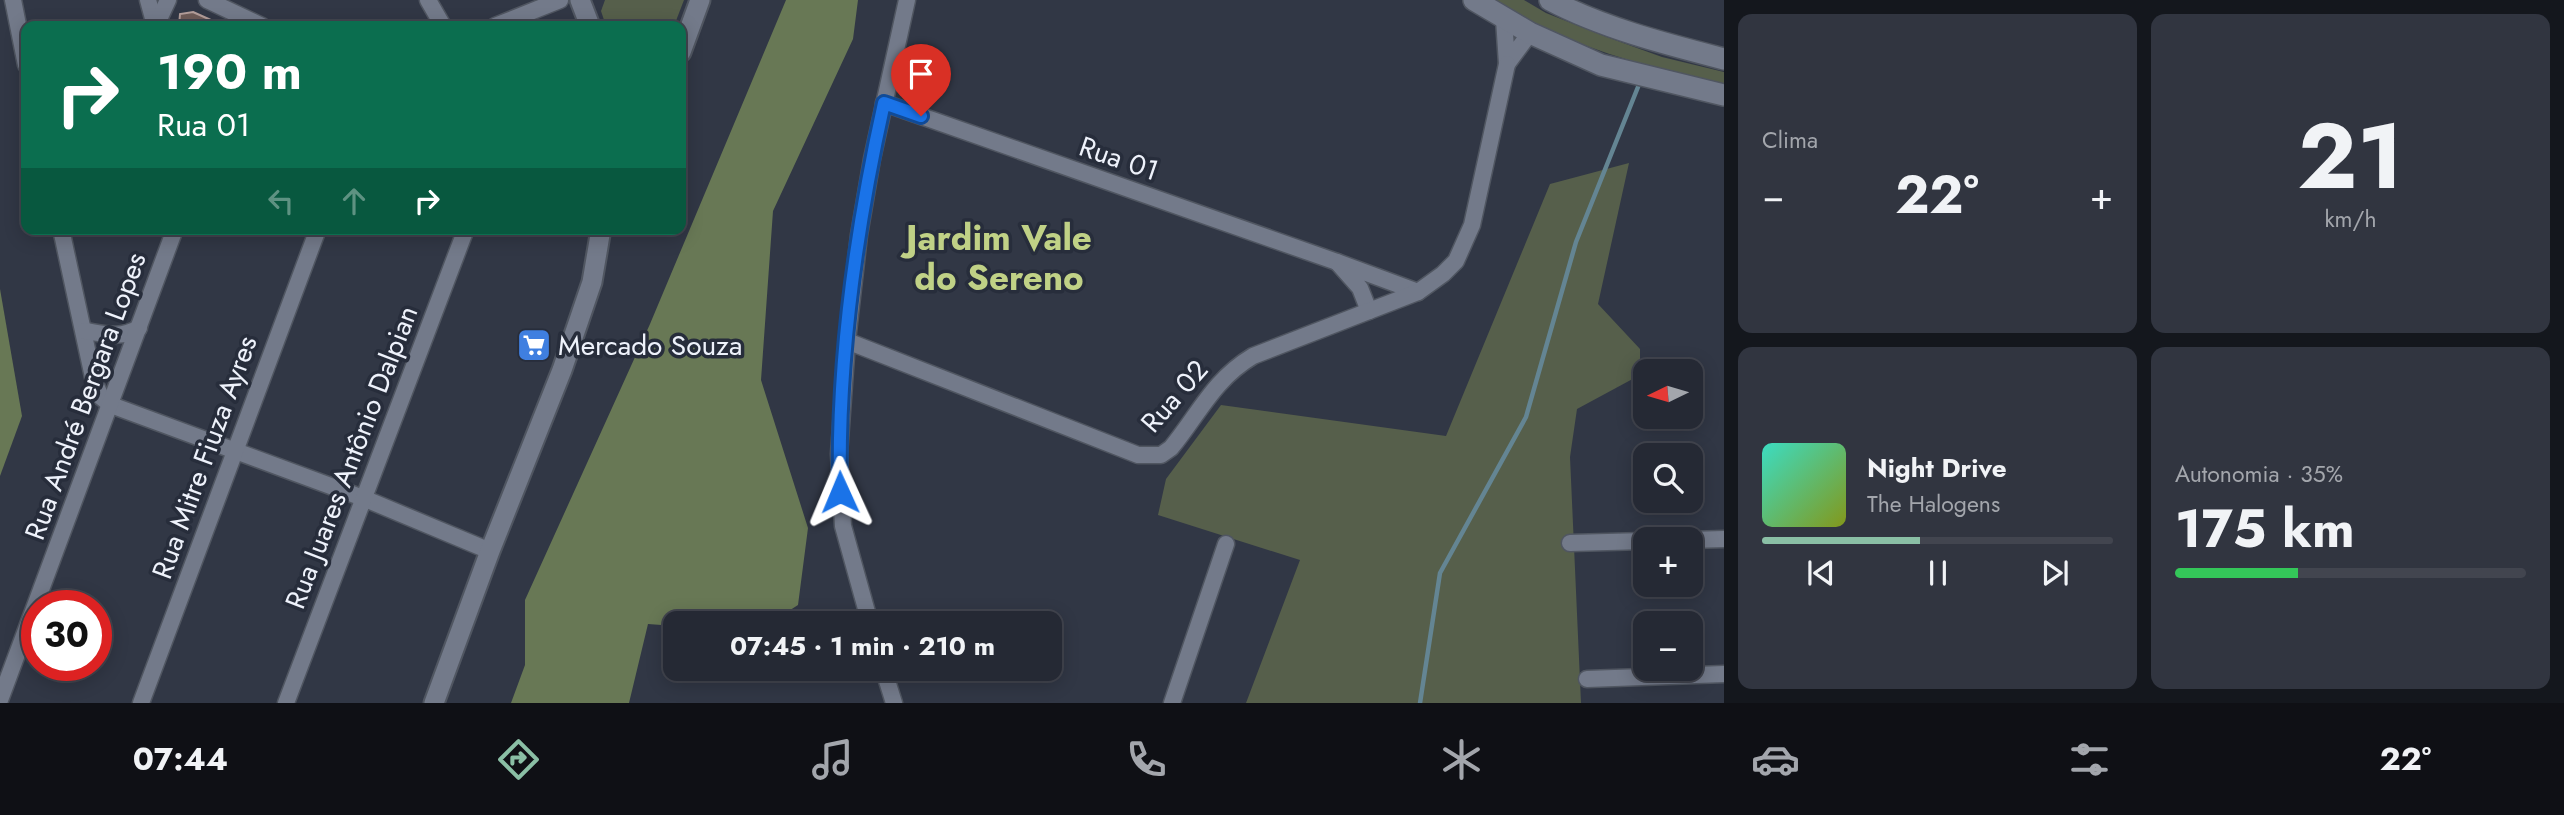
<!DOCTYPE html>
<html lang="pt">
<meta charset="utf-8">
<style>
body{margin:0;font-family:Jost,sans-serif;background:#313540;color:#f1f3f6;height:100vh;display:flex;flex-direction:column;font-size:26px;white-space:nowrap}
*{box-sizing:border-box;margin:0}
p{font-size:23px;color:#a3a6ac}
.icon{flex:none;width:38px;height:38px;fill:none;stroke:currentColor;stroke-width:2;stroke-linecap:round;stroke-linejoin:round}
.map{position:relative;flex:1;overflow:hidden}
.sheet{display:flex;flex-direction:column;gap:14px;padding:14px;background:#14171d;width:840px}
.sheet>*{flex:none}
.hud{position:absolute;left:21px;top:21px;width:665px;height:214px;border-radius:14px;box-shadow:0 4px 18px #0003,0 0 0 2px #42454f;background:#0b6e4f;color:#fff;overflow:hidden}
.needle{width:46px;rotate:265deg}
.buttons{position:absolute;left:1633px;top:359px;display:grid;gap:14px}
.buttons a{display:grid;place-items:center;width:70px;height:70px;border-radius:14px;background:#252934;box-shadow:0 4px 18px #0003,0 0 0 2px #42454f;font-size:35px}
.speed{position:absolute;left:21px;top:590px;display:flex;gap:14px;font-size:35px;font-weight:700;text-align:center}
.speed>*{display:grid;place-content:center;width:91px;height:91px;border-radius:50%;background:#252934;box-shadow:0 4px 18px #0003,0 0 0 2px #42454f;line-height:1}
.speed .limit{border:10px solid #d22;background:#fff;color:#111}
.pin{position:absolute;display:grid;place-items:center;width:60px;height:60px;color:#fff;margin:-72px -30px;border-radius:50% 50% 50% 0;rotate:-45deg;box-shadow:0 0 7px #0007}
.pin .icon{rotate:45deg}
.me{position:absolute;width:77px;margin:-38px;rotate:359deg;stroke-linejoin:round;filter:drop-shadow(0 0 5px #0008)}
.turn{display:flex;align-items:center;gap:24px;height:147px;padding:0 21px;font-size:32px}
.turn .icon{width:91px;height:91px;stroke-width:2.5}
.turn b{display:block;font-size:49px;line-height:60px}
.lanes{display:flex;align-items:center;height:66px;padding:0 21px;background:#0003;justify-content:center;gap:35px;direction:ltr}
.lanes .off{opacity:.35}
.big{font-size:52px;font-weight:700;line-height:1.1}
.sheet .tile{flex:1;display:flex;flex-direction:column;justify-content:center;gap:10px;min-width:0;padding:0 24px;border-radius:14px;background:#313540}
.sheet .dial{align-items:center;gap:0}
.dial b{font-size:91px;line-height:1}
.song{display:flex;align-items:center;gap:21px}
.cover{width:84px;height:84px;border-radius:10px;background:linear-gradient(135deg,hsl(170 70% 55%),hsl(70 70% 35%))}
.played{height:7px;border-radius:4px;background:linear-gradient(90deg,#8abfa5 45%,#42454f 45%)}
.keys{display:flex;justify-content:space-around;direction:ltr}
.heat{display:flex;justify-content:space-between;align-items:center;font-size:38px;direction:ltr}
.charge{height:10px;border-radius:5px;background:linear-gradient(90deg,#34c759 35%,#42454f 0)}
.sheet .tiles{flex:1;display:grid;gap:14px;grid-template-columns:repeat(2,1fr)}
.trip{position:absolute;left:663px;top:611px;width:399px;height:70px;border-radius:14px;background:#252934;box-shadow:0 4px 18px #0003,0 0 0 2px #42454f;font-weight:700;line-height:70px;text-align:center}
.dock{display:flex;height:112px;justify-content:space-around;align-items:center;background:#0f1015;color:#a3a6ac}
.dock .icon{width:49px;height:49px}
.dock .active{color:#8abfa5}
.dock b{font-size:32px;color:#f1f3f6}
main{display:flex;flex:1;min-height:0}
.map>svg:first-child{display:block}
.green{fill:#565f4b}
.forest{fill:#687855}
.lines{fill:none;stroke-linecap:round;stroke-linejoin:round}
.stream{stroke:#648593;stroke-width:4.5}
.building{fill:#6e5b57;stroke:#b39e9a;stroke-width:2}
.minor-casing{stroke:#505661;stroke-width:19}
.tertiary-casing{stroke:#505661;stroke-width:23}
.secondary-casing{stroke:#505661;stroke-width:24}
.minor{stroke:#737a8a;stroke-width:16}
.tertiary{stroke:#737a8a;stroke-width:19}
.secondary{stroke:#737a8a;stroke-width:21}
.route-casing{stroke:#114b97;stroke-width:18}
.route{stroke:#1a73e8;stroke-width:12}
.labels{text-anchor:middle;stroke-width:7;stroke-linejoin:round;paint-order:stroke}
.street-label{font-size:28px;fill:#eef2fb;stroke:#272d3b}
.poi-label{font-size:28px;fill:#eef2fb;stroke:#272d3b;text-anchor:start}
.district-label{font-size:35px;font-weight:bold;fill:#c0d186;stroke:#272d3b}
</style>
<main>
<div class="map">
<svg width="1724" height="703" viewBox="0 0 1724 703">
<rect width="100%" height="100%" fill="#313745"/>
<!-- green -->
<g class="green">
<polygon points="605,0 684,0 674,26 606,26 601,11"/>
<path d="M1495,0H1524L1546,13L1604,36L1662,57L1724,72V85C1662,70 1600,55 1542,27C1526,19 1510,9 1495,0Z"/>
<polygon points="1629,163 1598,304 1640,349 1640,375 1577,409 1570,457 1581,703 1246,703 1300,560 1158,515 1166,479 1221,405 1446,436 1550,184"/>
</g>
<!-- forest -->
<g class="forest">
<polygon points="786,0 858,0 853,39 773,211 761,380 808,528 798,605 770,623 676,623 675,626 648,624 629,703 511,703 525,665 525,600 650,324"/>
<polygon points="0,289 22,416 0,476"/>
</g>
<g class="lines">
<!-- stream -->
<polyline class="stream" points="1420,703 1440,573 1526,417 1576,242 1640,82"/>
</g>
<!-- building -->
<polygon class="building" points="193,12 222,25 222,26 179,26 180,14"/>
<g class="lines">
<!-- minor casing -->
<g class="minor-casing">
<g id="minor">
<polyline points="13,0 26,65"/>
<polyline points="148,0 155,26"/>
<polyline points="207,0 262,26"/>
<polyline points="428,0 443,26"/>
<polyline points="1504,19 1507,64 1530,33"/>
<polyline points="156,26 168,0"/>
<polyline points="495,26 560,0"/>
<polyline points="884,103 1337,262"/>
<polyline points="61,229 96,391"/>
<polyline points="1369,311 1360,288 1337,262 1418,292"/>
<path d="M85,331C105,334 120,339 139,328"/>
<path d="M847,341L1138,455H1161L1171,448C1199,414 1213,380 1253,356L1418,292L1443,274L1456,261L1472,225L1507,64"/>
<polyline points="94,381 101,397 111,405 363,498 490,551"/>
<polyline points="1690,540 1724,539"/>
<polyline points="1570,543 1645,541"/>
<polyline points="870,623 843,526 839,454 847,341 859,235 872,159 907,0"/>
<polyline points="883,668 894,703"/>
<polyline points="1587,679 1724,674"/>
<polyline points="0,700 175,229"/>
<polyline points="141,703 318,229"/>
<polyline points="286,703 466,229"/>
<polyline points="1172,703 1226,544"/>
</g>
</g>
<!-- tertiary casing -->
<g class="tertiary-casing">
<g id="tertiary">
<polyline points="580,0 590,26"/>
<polyline points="681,52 700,0"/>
<polyline points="434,703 490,551 562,370 592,282 601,229"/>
</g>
</g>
<!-- secondary casing -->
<g class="secondary-casing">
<g id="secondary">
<polyline points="1474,0 1530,33 1601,65 1724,95"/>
<path d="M1550,0C1603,28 1666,44 1724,59"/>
</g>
</g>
<!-- minor -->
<use href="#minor" class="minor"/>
<!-- tertiary -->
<use href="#tertiary" class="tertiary"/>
<!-- secondary -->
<use href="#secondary" class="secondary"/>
</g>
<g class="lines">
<!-- route casing -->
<g class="route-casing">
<path id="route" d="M840,492C837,363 856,229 884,103L921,116"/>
</g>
<!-- route -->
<use href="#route" class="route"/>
</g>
<!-- icons -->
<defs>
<g id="supermarket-square" transform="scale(1.75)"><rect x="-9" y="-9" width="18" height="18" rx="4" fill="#3f7fe0" stroke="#272d3b"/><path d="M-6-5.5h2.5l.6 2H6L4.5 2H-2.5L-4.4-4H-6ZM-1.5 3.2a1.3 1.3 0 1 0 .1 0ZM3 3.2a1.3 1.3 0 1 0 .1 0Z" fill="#fff"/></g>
</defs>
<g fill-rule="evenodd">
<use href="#supermarket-square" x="534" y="345"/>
</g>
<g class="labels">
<!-- street labels -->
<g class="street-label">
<text transform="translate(1119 158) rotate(19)" y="10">Rua 01</text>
<text transform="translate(85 396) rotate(-70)" y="10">Rua André Bergara Lopes</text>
<text transform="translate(1174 396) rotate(-49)" y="10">Rua 02</text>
<text transform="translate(204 457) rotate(-70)" y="10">Rua Mitre Fiuza Ayres</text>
<text transform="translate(351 457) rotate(-69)" y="10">Rua Juares Antônio Dalpian</text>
</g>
<!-- poi labels -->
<g class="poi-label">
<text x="558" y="355">Mercado Souza</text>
</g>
<!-- district labels -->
<g class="district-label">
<text x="999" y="250">Jardim Vale<tspan x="999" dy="40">do Sereno</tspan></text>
</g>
</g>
</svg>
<div class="buttons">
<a><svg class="needle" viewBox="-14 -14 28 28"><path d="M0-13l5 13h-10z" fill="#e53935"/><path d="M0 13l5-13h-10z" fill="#a3a6ac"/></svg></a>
<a><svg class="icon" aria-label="search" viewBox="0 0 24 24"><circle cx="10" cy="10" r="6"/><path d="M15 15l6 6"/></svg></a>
<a>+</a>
<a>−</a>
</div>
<div class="speed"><div class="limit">30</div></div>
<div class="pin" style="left:921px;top:116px;background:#d93025"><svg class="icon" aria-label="arrive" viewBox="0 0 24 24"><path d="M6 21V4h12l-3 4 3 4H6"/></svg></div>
<svg class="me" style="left:840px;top:492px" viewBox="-20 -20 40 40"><path d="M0-17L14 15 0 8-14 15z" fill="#1a73e8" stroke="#fff" stroke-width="4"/></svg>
<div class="trip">07:45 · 1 min · 210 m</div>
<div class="hud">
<div class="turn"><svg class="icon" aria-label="right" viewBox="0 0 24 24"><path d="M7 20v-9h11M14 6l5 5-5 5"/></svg><div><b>190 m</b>Rua 01</div></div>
<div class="lanes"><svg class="icon off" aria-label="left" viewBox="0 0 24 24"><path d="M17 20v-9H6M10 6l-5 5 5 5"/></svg><svg class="icon off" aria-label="ahead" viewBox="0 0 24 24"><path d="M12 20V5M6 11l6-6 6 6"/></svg><svg class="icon" aria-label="right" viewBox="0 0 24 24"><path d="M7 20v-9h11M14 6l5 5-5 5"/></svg></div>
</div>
</div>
<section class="sheet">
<div class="tiles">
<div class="tile"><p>Clima</p>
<div class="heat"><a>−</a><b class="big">22°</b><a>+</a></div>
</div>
<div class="tile dial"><b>21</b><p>km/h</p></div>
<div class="tile">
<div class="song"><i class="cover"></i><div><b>Night Drive</b><p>The Halogens</p></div></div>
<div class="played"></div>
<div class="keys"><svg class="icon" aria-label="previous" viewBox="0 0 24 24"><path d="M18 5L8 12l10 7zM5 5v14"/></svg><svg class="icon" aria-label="pause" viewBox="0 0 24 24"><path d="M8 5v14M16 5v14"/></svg><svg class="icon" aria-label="next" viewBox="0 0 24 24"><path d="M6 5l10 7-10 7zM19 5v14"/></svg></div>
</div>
<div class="tile"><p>Autonomia · 35%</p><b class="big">175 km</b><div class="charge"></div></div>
</div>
</section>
</main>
<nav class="dock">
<b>07:44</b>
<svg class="icon active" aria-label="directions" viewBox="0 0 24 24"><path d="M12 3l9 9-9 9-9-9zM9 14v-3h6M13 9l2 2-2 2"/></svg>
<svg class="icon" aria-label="music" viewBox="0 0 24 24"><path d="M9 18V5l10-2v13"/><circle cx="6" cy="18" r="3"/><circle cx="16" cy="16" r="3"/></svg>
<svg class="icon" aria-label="phone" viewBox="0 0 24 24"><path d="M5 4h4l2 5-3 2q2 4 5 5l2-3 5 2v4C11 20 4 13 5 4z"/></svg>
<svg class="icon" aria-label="climate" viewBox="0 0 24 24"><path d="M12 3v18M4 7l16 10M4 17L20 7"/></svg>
<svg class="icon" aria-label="car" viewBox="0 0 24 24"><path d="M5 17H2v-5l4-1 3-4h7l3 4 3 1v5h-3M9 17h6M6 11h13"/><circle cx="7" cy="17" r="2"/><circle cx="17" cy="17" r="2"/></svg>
<svg class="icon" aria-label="filters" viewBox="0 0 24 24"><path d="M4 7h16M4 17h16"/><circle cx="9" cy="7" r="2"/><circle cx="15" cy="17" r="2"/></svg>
<b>22°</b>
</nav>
